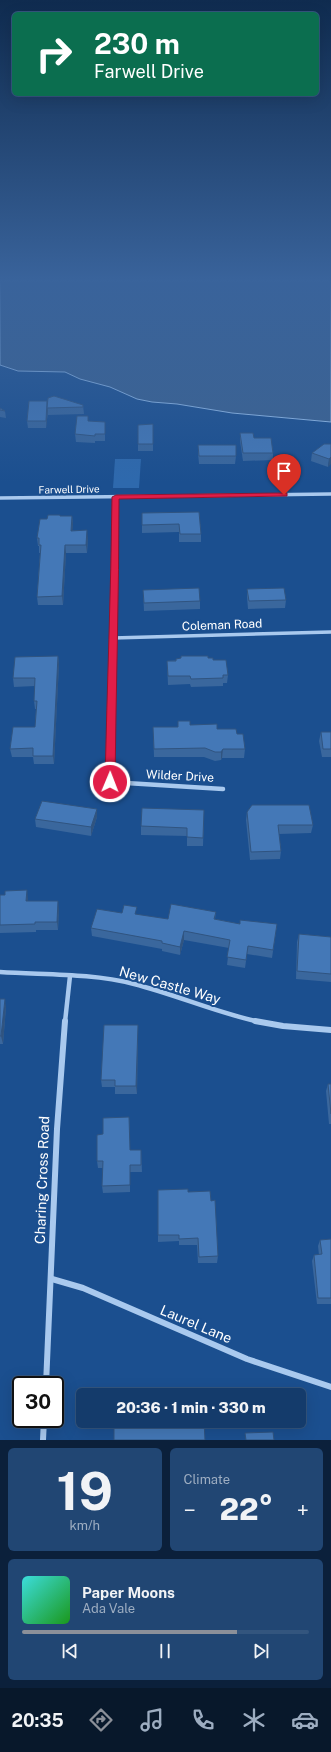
<!DOCTYPE html>
<meta charset="utf-8">
<style>
body{margin:0;font-family:"Public Sans",sans-serif;background:#214673;color:#f1f3f6;height:100vh;display:flex;flex-direction:column;font-size:15px;white-space:nowrap}
*{box-sizing:border-box;margin:0}
p{font-size:13px;color:#9dadc1}
.icon{flex:none;width:22px;height:22px;fill:none;stroke:currentColor;stroke-width:2;stroke-linecap:round;stroke-linejoin:round}
.map{position:relative;height:1440px;overflow:hidden}
.details{display:flex;flex-direction:column;gap:8px;padding:8px;background:#0b203b;flex:1}
.details>*{flex:none}
.top-card{position:absolute;left:12px;top:12px;width:307px;height:84px;border-radius:6px;box-shadow:0 4px 16px #0002,0 0 0 1px #33557e;background:#0b6e4f;color:#fff;overflow:hidden}
.speed{position:absolute;left:12px;top:1376px;display:flex;gap:8px;font-size:20px;font-weight:700;text-align:center}
.speed>*{display:grid;place-content:center;width:52px;height:52px;border-radius:50%;background:#143b6b;box-shadow:0 4px 16px #0002,0 0 0 1px #33557e;line-height:1}
.speed .limit{border:2px solid #111;border-radius:6px;background:#fff;color:#111}
.pin{position:absolute;display:grid;place-items:center;width:34px;height:34px;color:#fff;margin:-41px -17px;border-radius:50% 50% 50% 0;rotate:-45deg;box-shadow:0 0 4px #0007}
.pin .icon{rotate:45deg}
.me{position:absolute;width:44px;margin:-22px;rotate:1deg;stroke-linejoin:round;filter:drop-shadow(0 0 3px #0008)}
.turn{display:flex;align-items:center;gap:14px;height:84px;padding:0 16px;font-size:18px}
.turn .icon{width:52px;height:52px;stroke-width:2.5}
.turn b{display:block;font-size:28px;line-height:34px}
.big{font-size:30px;font-weight:800;line-height:1.1}
.details .card{flex:1;display:flex;flex-direction:column;justify-content:center;gap:6px;min-width:0;padding:0 14px;border-radius:6px;background:#214673}
.details .dial{align-items:center;gap:0}
.dial b{font-size:52px;line-height:1}
.song{display:flex;align-items:center;gap:12px}
.cover{width:48px;height:48px;border-radius:6px;background:linear-gradient(135deg,hsl(180 70% 55%),hsl(120 70% 35%))}
.played{height:4px;border-radius:2px;background:linear-gradient(90deg,#8c9099 75%,#33557e 75%)}
.keys{display:flex;justify-content:space-around;direction:ltr}
.heat{display:flex;justify-content:space-between;align-items:center;font-size:22px;direction:ltr}
.details .tiles{flex:1;display:grid;gap:8px;grid-template-columns:1fr 1fr}
.card:last-child{grid-column:span 2}
.trip{position:absolute;left:76px;top:1388px;width:230px;height:40px;border-radius:6px;background:#143b6b;box-shadow:0 4px 16px #0002,0 0 0 1px #33557e;font-weight:800;line-height:40px;text-align:center}
.menu{display:flex;height:64px;justify-content:space-around;align-items:center;background:#08182b;color:#9dadc1}
.menu .icon{width:28px;height:28px}
.menu .active{color:#8c9099}
.menu b{font-size:18px;color:#f1f3f6}
.map>svg:first-child{display:block}
.green{fill:#2e69ad}
.water{fill:#3c6290;stroke:#9cc4f0}
.lines{fill:none;stroke-linecap:round;stroke-linejoin:round}
.street-far2{stroke:#a9c9ee;stroke-width:3.5}
.street-far1{stroke:#a9c9ee;stroke-width:4.5}
.street{stroke:#a9c9ee;stroke-width:6}
.wall{fill:#3a679d}
.shaded-wall{fill:#305480}
.building{fill:#4478b7;stroke:#305480}
.route{fill:#e11d48;stroke:#92132f}
.labels{text-anchor:middle;stroke-width:4;stroke-linejoin:round;paint-order:stroke}
.far-street-label{font-size:10px;fill:#fff;stroke:#1b4f8f}
.street-label{font-size:12px;fill:#fff;stroke:#1b4f8f}
.near-street-label{font-size:14px;fill:#fff;stroke:#1b4f8f}
</style>
<div class="map">
<svg width="331" height="1440" viewBox="0 0 331 1440">
<rect width="100%" height="100%" fill="#1b4f8f"/>
<!-- green -->
<polygon class="green" points="115,459 141,459 139,488 113,488"/>
<!-- water -->
<polygon class="water" points="0,281 331,281 331,422 232,413 177,404 152,402 137,399 110,387 80,379 65,372 18,371 0,365"/>
<g class="lines">
<!-- street-far2 -->
<g class="street-far2">
<polyline points="0,498 331,494"/>
<polyline points="113,638 331,632"/>
<polyline points="111,704 115,618 116,497"/>
</g>
<!-- street-far1 -->
<g class="street-far1">
<polyline points="111,703 110,782 223,789"/>
<path d="M0,972C44,975 91,973 134,984C177,995 217,1013 260,1022"/>
<polyline points="65,1022 70,976"/>
</g>
<!-- street -->
<g class="street">
<polyline points="255,1021 283,1026 331,1030"/>
<polyline points="52,1279 83,1288 247,1359 331,1387"/>
<polyline points="46,1385 57,1129 65,1021"/>
<polyline points="43,1440 44,1419"/>
</g>
</g>
<!-- wall -->
<g class="wall">
<polygon points="29,401 83,405 84,414 48,415 48,411 46,428 28,428 27,421"/>
<polygon points="0,408 5,411 6,418 0,417"/>
<polygon points="88,416 88,421 105,422 105,441 95,441 95,443 76,442 75,434"/>
<polygon points="153,424 153,451 138,451 138,425"/>
<polygon points="240,433 254,438 273,453 273,460 243,461 240,441"/>
<polygon points="331,444 328,467 311,461 312,453"/>
<polygon points="198,445 236,456 235,464 199,464 198,453"/>
<polygon points="199,512 201,534 201,542 179,542 179,532 142,533 142,513"/>
<polygon points="60,516 72,516 73,524 72,530 88,538 87,553 66,553 63,605 38,605 37,597 40,553 39,553 39,546 38,546 37,538 47,519"/>
<polygon points="247,589 286,600 285,608 248,609 247,597"/>
<polygon points="143,590 200,601 200,609 144,611"/>
<polygon points="58,656 59,664 54,764 34,764 33,757 12,757 10,749 35,727 36,709 35,709 34,701 35,686 14,687 13,678"/>
<polygon points="208,658 213,660 228,675 227,683 223,683 223,686 191,687 190,684 168,685 167,661"/>
<polygon points="190,725 217,729 237,734 245,749 244,758 222,758 221,760 215,761 204,757 154,757 153,727 178,727"/>
<polygon points="321,732 331,732 331,757 322,757 319,741"/>
<polygon points="97,809 97,817 91,836 36,827 35,819"/>
<polygon points="204,810 203,846 187,846 187,836 141,835 141,826"/>
<polygon points="247,812 313,825 311,833 279,834 281,851 280,859 250,860 246,820"/>
<polygon points="0,895 28,898 28,901 59,909 58,930 36,930 36,932 0,933"/>
<polygon points="216,912 215,919 240,924 277,924 272,958 247,954 245,968 227,965 229,948 184,940 180,955 162,951 162,949 92,936 91,928 122,913 168,919"/>
<polygon points="299,934 331,937 331,982 296,979 297,942"/>
<polygon points="0,999 6,1007 3,1044 0,1044"/>
<polygon points="138,1025 137,1094 115,1094 115,1087 102,1087 101,1080"/>
<polygon points="328,1084 331,1084 331,1124 329,1124 326,1091"/>
<polygon points="129,1117 130,1150 141,1150 142,1172 130,1172 130,1192 103,1193 102,1186 103,1168 98,1168 97,1161 103,1134"/>
<polygon points="158,1190 188,1192 211,1201 218,1256 217,1263 198,1263 197,1245 179,1245 179,1241 158,1242"/>
<polygon points="331,1239 331,1304 317,1304 312,1261 314,1255 319,1255 318,1246 320,1240"/>
</g>
<!-- shaded-wall -->
<g class="shaded-wall">
<polygon points="47,401 48,411 46,428 46,421"/>
<polygon points="331,457 331,464 328,467 329,459"/>
<polygon points="72,516 73,524 72,539 71,531"/>
<polygon points="87,530 88,538 87,553 86,545"/>
<polygon points="65,545 66,553 63,605 62,596"/>
<polygon points="58,656 59,664 54,764 53,756"/>
<polygon points="223,749 222,758 221,760 221,752"/>
<polygon points="97,809 97,817 91,836 91,827"/>
<polygon points="27,890 28,898 28,909 26,901"/>
<polygon points="58,901 59,909 58,930 57,922"/>
<polygon points="184,931 184,940 180,955 180,947"/>
<polygon points="5,999 6,1007 3,1044 1,1036"/>
<polygon points="138,1025 138,1033 137,1094 136,1086"/>
</g>
<!-- building -->
<g class="building">
<polygon points="54,396 83,405 83,407 47,408 48,398"/>
<polygon points="29,401 47,401 46,421 27,421"/>
<polygon points="0,408 5,411 0,410"/>
<polygon points="77,416 88,416 88,421 105,422 105,434 95,434 95,436 75,434"/>
<polygon points="153,424 153,444 138,444 138,425"/>
<polygon points="240,433 253,433 254,438 271,438 273,453 243,453"/>
<polygon points="324,444 331,444 331,457 329,459 312,453"/>
<polygon points="198,445 236,445 236,456 199,456"/>
<polygon points="199,512 201,534 180,534 179,524 142,525 142,513"/>
<polygon points="48,515 60,515 60,516 72,516 71,531 87,530 86,545 65,545 62,596 37,597 41,545 39,545 39,538 37,538 40,519 47,519"/>
<polygon points="199,588 200,601 144,603 143,590"/>
<polygon points="284,588 286,600 249,601 247,589"/>
<polygon points="58,656 53,756 33,756 33,748 10,749 13,727 35,727 37,701 34,701 35,678 13,678 15,657"/>
<polygon points="181,656 208,656 208,658 213,658 213,660 226,660 228,675 223,675 223,678 191,679 190,676 168,676 167,661 176,661 176,659 181,658"/>
<polygon points="178,721 190,721 190,725 217,724 217,729 236,729 237,734 243,734 245,749 223,749 221,752 215,752 205,748 154,749 153,727 178,727"/>
<polygon points="321,732 331,732 331,749 323,749"/>
<polygon points="42,801 97,809 91,827 35,819"/>
<polygon points="252,805 309,805 313,825 278,825 281,851 251,852 247,812"/>
<polygon points="142,808 204,810 203,838 187,837 187,828 141,826"/>
<polygon points="27,890 26,901 58,901 57,922 35,922 35,924 0,925 0,895 5,895 5,891"/>
<polygon points="171,904 216,912 214,919 240,924 240,920 277,924 273,950 248,946 246,960 227,957 230,940 184,931 180,947 162,943 162,941 91,928 97,909 122,913 124,905 137,907 135,914 168,919"/>
<polygon points="299,934 331,937 331,974 297,971"/>
<polygon points="0,999 5,999 1,1036 0,1036"/>
<polygon points="104,1025 138,1025 136,1086 115,1086 115,1080 101,1080"/>
<polygon points="328,1084 331,1084 331,1114"/>
<polygon points="129,1117 130,1150 141,1150 141,1165 130,1165 130,1185 102,1186 103,1161 97,1161 97,1135 103,1134 103,1118"/>
<polygon points="188,1189 188,1192 210,1191 211,1201 215,1200 218,1256 199,1257 198,1238 179,1239 179,1235 158,1235 158,1190"/>
<polygon points="331,1239 331,1298 318,1298 314,1255 322,1254 320,1240"/>
<polygon points="203,1393 203,1395 134,1395"/>
<polygon points="114,1421 204,1421 205,1440 114,1440"/>
<polygon points="273,1432 274,1440 246,1440 245,1433"/>
</g>
<!-- sky -->
<linearGradient id="sky" x2="0" y2="1"><stop stop-color="#0f2b4f"/><stop offset="0.58" stop-color="#39639b"/><stop offset="1" stop-color="#39639b" stop-opacity="0"/></linearGradient>
<rect width="331" height="482" fill="url(#sky)"/>
<!-- route -->
<path class="route" d="M284,493H287V496L119,499C119,593 116,687 115,782L110,785L106,784L105,782C107,687 111,592 112,497L116,495Z"/>
<g class="labels">
<!-- far-street labels -->
<g class="far-street-label">
<text transform="translate(69 489) rotate(-1)" y="4">Farwell Drive</text>
</g>
<!-- street labels -->
<g class="street-label">
<text transform="translate(222 625) rotate(-2)" y="4">Coleman Road</text>
<text transform="translate(180 776) rotate(3)" y="4">Wilder Drive</text>
</g>
<!-- near-street labels -->
<g class="near-street-label">
<text transform="translate(170 985) rotate(16)" y="5">New Castle Way</text>
<text transform="translate(42 1180) rotate(-88)" y="5">Charing Cross Road</text>
<text transform="translate(196 1324) rotate(23)" y="5">Laurel Lane</text>
</g>
</g>
</svg>
<div class="speed"><div class="limit">30</div></div>
<div class="pin" style="left:284px;top:495px;background:#d93025"><svg class="icon" aria-label="arrive" viewBox="0 0 24 24"><path d="M6 21V4h12l-3 4 3 4H6"/></svg></div>
<svg class="me" style="left:110px;top:782px" viewBox="-20 -20 40 40"><circle r="17" fill="#e11d48" stroke="#fff" stroke-width="3"/><path d="M0-11L8 9 0 5-8 9z" fill="#fff"/></svg>
<div class="trip">20:36 · 1 min · 330 m</div>
<div class="top-card">
<div class="turn"><svg class="icon" aria-label="right" viewBox="0 0 24 24"><path d="M7 20v-9h11M14 6l5 5-5 5"/></svg><div><b>230 m</b>Farwell Drive</div></div>
</div>
</div>
<section class="details">
<div class="tiles">
<div class="card dial"><b>19</b><p>km/h</p></div>
<div class="card"><p>Climate</p>
<div class="heat"><a>−</a><b class="big">22°</b><a>+</a></div>
</div>
<div class="card">
<div class="song"><i class="cover"></i><div><b>Paper Moons</b><p>Ada Vale</p></div></div>
<div class="played"></div>
<div class="keys"><svg class="icon" aria-label="previous" viewBox="0 0 24 24"><path d="M18 5L8 12l10 7zM5 5v14"/></svg><svg class="icon" aria-label="pause" viewBox="0 0 24 24"><path d="M8 5v14M16 5v14"/></svg><svg class="icon" aria-label="next" viewBox="0 0 24 24"><path d="M6 5l10 7-10 7zM19 5v14"/></svg></div>
</div>
</div>
</section>
<nav class="menu">
<b>20:35</b>
<svg class="icon active" aria-label="directions" viewBox="0 0 24 24"><path d="M12 3l9 9-9 9-9-9zM9 14v-3h6M13 9l2 2-2 2"/></svg>
<svg class="icon" aria-label="music" viewBox="0 0 24 24"><path d="M9 18V5l10-2v13"/><circle cx="6" cy="18" r="3"/><circle cx="16" cy="16" r="3"/></svg>
<svg class="icon" aria-label="phone" viewBox="0 0 24 24"><path d="M5 4h4l2 5-3 2q2 4 5 5l2-3 5 2v4C11 20 4 13 5 4z"/></svg>
<svg class="icon" aria-label="climate" viewBox="0 0 24 24"><path d="M12 3v18M4 7l16 10M4 17L20 7"/></svg>
<svg class="icon" aria-label="car" viewBox="0 0 24 24"><path d="M5 17H2v-5l4-1 3-4h7l3 4 3 1v5h-3M9 17h6M6 11h13"/><circle cx="7" cy="17" r="2"/><circle cx="17" cy="17" r="2"/></svg>
</nav>
